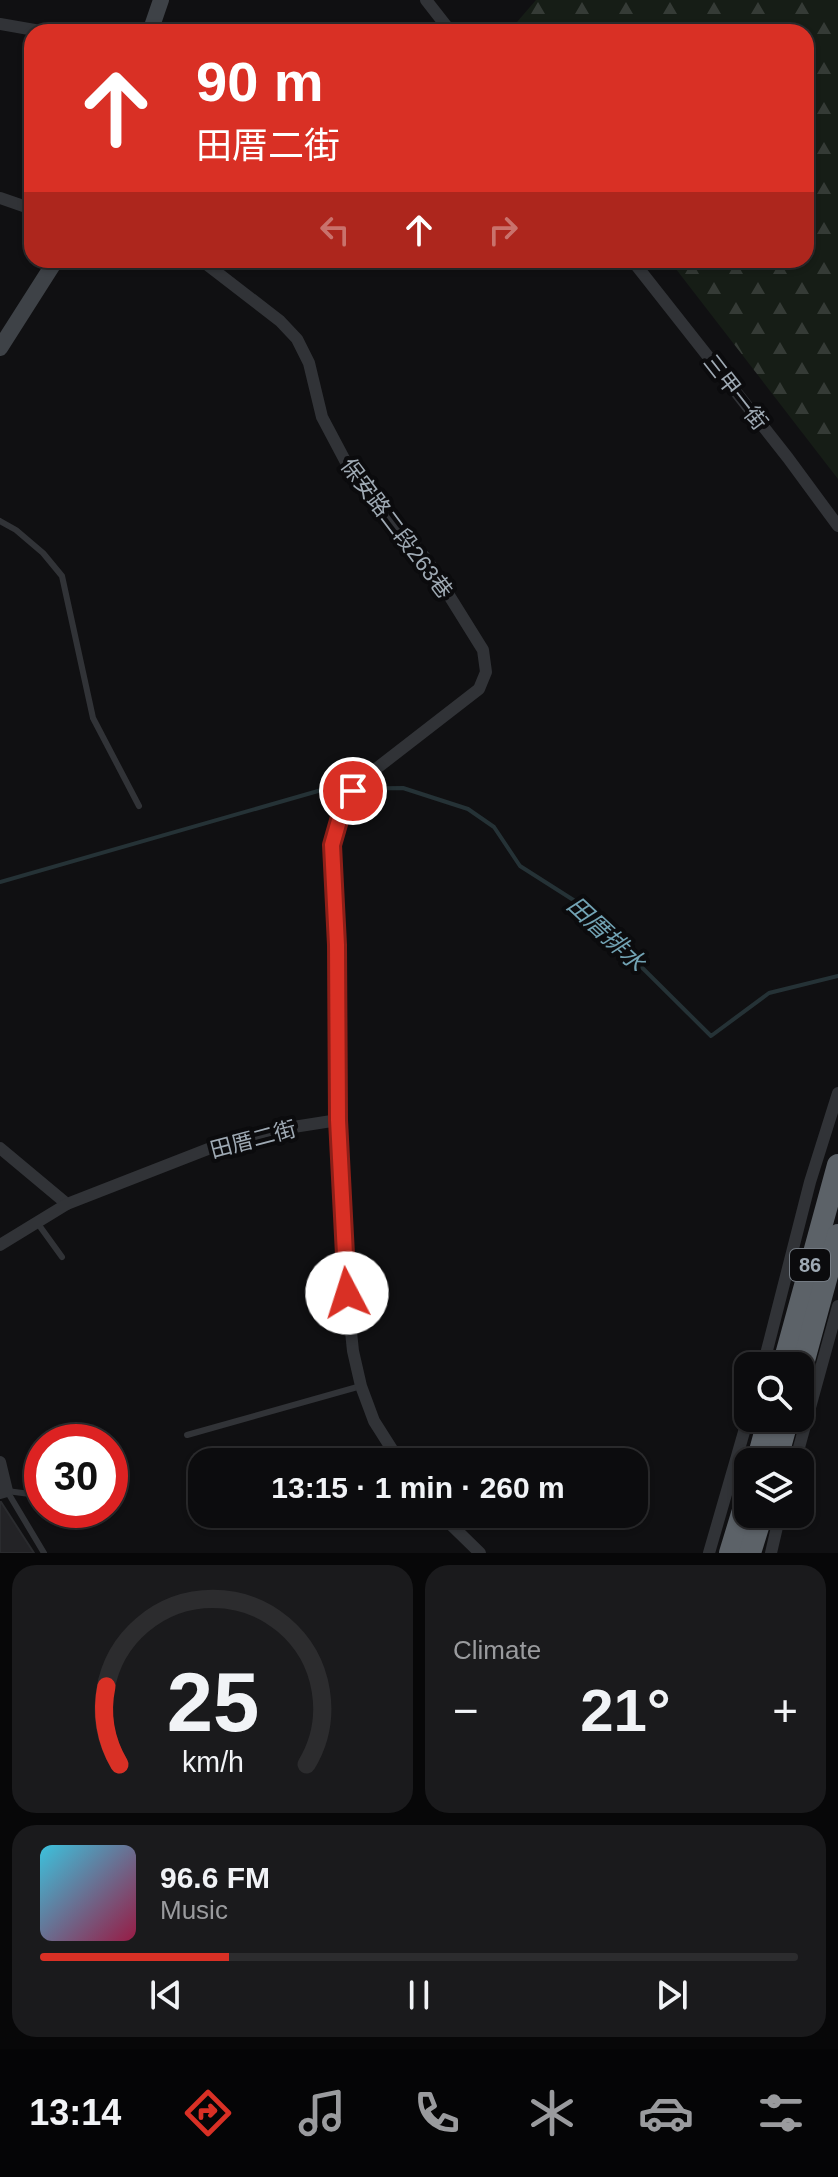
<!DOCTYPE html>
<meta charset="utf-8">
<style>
body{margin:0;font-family:Arial,"Noto Sans TC",sans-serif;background:#1a1a1c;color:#f1f3f6;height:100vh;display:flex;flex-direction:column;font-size:30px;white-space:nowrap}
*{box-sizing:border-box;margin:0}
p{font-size:26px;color:#9a9b9e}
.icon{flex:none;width:44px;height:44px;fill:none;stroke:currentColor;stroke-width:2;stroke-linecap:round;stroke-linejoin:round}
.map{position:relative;height:1553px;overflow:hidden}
.details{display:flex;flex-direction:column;gap:12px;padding:12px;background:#070708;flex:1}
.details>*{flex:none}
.top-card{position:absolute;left:24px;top:24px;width:790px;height:244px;border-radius:24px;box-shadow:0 2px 6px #0004,0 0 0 2px #2c2c2e;background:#d93025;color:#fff;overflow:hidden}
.fabs{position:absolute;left:734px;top:1352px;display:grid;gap:16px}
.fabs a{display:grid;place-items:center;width:80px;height:80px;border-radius:16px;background:#0c0c0e;box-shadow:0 2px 6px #0004,0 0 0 2px #2c2c2e;font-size:40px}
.speed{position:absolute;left:24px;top:1424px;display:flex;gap:16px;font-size:40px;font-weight:700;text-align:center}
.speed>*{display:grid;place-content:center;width:104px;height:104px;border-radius:50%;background:#0c0c0e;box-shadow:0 2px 6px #0004,0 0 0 2px #2c2c2e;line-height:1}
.speed .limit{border:12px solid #d22;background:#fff;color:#111}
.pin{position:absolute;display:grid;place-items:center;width:68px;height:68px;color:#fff;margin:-34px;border:4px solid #fff;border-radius:50%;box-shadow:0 2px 8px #0007}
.me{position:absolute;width:88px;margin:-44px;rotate:355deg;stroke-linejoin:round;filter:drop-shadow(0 0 6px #0008)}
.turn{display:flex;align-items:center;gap:28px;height:168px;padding:0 40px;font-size:36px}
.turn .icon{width:104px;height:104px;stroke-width:2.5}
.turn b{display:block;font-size:56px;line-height:68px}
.lanes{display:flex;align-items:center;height:76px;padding:0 40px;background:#0003;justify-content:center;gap:40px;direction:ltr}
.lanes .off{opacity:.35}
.big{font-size:60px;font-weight:700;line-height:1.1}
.details .tile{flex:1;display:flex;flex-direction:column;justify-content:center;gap:12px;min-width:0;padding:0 28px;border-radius:24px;background:#1a1a1c}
.details .dial{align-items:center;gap:0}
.dial svg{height:208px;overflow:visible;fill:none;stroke:#2c2c2e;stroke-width:7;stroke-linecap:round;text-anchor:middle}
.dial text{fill:#f1f3f6;stroke:none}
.song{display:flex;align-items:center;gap:24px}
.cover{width:96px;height:96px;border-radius:12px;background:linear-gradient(135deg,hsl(190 70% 55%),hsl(340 70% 35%))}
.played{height:8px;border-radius:4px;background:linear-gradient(90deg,#d93025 25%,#2c2c2e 25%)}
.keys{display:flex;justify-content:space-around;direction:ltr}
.heat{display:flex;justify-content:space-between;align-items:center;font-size:44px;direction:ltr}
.details .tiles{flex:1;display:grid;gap:12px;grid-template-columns:1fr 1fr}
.tile:last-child{grid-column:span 2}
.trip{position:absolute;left:188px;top:1448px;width:460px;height:80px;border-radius:24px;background:#0c0c0e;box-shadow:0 2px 6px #0004,0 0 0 2px #2c2c2e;font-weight:700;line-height:80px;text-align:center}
.tabs{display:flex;height:128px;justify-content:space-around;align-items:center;background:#050506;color:#9a9b9e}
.tabs .icon{width:56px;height:56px}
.tabs .current{color:#d93025}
.tabs b{font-size:36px;color:#f1f3f6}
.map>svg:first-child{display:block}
.forest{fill:url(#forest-firs)}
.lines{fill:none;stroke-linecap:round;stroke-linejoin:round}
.stream{stroke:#253236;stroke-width:4}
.building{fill:#232326;stroke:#2a2b2e;stroke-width:2}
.lane{stroke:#313337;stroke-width:6}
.street{stroke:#313337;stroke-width:12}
.secondary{stroke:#3e4247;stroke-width:16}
.highway{stroke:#5c6268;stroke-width:22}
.route-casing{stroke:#8d1f18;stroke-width:20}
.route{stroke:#d93025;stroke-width:14}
.labels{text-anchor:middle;stroke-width:8;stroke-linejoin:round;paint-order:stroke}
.shield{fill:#0b0b0d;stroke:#737a82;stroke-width:2}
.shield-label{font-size:20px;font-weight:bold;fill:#9faab4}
.street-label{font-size:22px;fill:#9faab4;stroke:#0b0b0d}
.water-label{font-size:24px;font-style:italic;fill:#72a3b4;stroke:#0b0b0d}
</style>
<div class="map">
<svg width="838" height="1553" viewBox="0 0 838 1553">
<defs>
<pattern id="forest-firs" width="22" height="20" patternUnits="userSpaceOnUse" patternTransform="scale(2)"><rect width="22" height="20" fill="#161d16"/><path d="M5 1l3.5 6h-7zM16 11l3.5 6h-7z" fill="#353b36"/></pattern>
</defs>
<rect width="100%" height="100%" fill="#101012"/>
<!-- forest -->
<polygon class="forest" points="536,0 838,0 838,479 669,260 806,260 806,32 498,32 517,22"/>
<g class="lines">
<!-- stream -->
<polyline class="stream" points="0,882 325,789 403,788 468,809 494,827 520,866 575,901 711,1036 769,993 838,976"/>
</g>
<!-- building -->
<polygon class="building" points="0,1502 1,1502 34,1553 0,1553"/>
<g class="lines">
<!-- lane -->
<g class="lane">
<polyline points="0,521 16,530 43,553 62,576 93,718 139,806"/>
<polyline points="36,1221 62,1257"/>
<polyline points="187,1435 361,1386"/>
<polyline points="7,1491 44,1553"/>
<polyline points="7,1491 30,1494 42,1488"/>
</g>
<!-- street -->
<g class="street">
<polyline points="426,0 451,32"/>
<polyline points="0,24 46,32"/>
<polyline points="0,198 32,209"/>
<polyline points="201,260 280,321 297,339 309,363 322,417 349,468 427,560 483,650 486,672 479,689 359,782 342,810 332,845 337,945 338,1120 344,1264 353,1351 361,1386 374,1421 400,1462"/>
<polyline points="632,260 788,458 838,526"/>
<polyline points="0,1148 67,1204"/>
<polyline points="0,1245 67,1204 226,1142 268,1131 338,1120"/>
<polyline points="763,1366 810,1182 838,1093"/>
<polyline points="0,1462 7,1491 0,1493"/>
<polyline points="795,1462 838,1306"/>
<polyline points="440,1514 480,1553"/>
<polyline points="709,1553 748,1418"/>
<polyline points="771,1553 780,1514"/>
</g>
<!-- secondary -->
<g class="secondary">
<polyline points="150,32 161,0"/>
<polyline points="0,348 56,260"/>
</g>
<!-- highway -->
<g class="highway">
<polyline points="783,1366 838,1165"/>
<polyline points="800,1375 838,1235"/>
<polyline points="757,1462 769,1418"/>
<polyline points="776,1462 788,1418"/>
<polyline points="730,1553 748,1494"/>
<polyline points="750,1553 762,1514"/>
</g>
</g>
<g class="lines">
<!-- route casing -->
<g class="route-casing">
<polyline id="route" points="347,1293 338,1120 337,945 332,845 342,810 353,791"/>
</g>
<!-- route -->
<use href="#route" class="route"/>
</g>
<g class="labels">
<!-- shield labels -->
<rect class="shield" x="790" y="1249" width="40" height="32" rx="6"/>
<g class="shield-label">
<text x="810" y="1272">86</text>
</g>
<!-- street labels -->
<g class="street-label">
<text transform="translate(736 392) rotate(52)" y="8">三甲一街</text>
<text transform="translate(397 528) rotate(53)" y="8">保安路二段263巷</text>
<text transform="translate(253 1139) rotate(-15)" y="8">田厝二街</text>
</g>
<!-- water labels -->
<g class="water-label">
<text transform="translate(606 934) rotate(43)" y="8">田厝排水</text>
</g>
</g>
</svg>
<div class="fabs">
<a><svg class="icon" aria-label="search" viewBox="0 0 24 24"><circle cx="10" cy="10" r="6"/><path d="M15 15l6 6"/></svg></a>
<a><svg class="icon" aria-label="layers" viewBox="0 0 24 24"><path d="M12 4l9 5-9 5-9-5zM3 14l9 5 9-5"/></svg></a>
</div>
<div class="speed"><div class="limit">30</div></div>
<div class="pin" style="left:353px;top:791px;background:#d93025"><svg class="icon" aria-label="arrive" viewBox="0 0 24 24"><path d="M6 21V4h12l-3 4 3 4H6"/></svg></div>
<svg class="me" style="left:347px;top:1293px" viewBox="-20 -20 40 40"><circle r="19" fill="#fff"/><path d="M0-13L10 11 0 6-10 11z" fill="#d93025"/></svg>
<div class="trip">13:15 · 1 min · 260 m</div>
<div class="top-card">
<div class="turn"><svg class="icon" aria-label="ahead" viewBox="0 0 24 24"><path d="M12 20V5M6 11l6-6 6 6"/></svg><div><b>90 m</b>田厝二街</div></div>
<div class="lanes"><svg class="icon off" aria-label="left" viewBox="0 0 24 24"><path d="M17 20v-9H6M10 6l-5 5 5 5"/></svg><svg class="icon" aria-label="ahead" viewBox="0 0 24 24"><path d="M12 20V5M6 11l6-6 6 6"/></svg><svg class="icon off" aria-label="right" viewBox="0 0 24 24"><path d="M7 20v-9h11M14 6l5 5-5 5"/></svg></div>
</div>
</div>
<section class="details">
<div class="tiles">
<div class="tile dial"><svg viewBox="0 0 100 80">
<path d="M14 69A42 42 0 1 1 86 69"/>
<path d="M14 69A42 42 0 0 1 9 39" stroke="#d93025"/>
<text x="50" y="56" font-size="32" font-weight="700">25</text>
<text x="50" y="72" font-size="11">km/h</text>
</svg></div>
<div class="tile"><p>Climate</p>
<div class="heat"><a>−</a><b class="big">21°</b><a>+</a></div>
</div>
<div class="tile">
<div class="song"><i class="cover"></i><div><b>96.6 FM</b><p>Music</p></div></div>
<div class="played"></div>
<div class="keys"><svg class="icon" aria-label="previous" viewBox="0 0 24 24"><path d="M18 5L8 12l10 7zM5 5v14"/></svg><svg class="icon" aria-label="pause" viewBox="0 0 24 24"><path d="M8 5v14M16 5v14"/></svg><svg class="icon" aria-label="next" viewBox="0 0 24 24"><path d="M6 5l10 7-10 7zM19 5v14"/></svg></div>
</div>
</div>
</section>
<nav class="tabs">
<b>13:14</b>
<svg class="icon current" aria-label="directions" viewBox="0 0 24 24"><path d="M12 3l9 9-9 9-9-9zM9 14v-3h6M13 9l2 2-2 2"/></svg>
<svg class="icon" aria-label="music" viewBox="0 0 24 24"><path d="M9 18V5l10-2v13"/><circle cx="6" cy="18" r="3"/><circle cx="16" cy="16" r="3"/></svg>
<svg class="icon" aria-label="phone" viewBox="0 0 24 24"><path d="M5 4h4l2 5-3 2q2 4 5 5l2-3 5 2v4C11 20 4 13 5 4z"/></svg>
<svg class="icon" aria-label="climate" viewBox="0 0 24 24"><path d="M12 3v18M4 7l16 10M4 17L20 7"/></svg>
<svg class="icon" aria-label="car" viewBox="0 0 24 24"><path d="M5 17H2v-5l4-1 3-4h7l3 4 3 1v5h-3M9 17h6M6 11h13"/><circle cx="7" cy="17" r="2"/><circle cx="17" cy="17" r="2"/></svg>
<svg class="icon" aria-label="filters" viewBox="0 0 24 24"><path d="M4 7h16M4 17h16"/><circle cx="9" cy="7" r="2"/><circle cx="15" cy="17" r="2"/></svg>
</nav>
